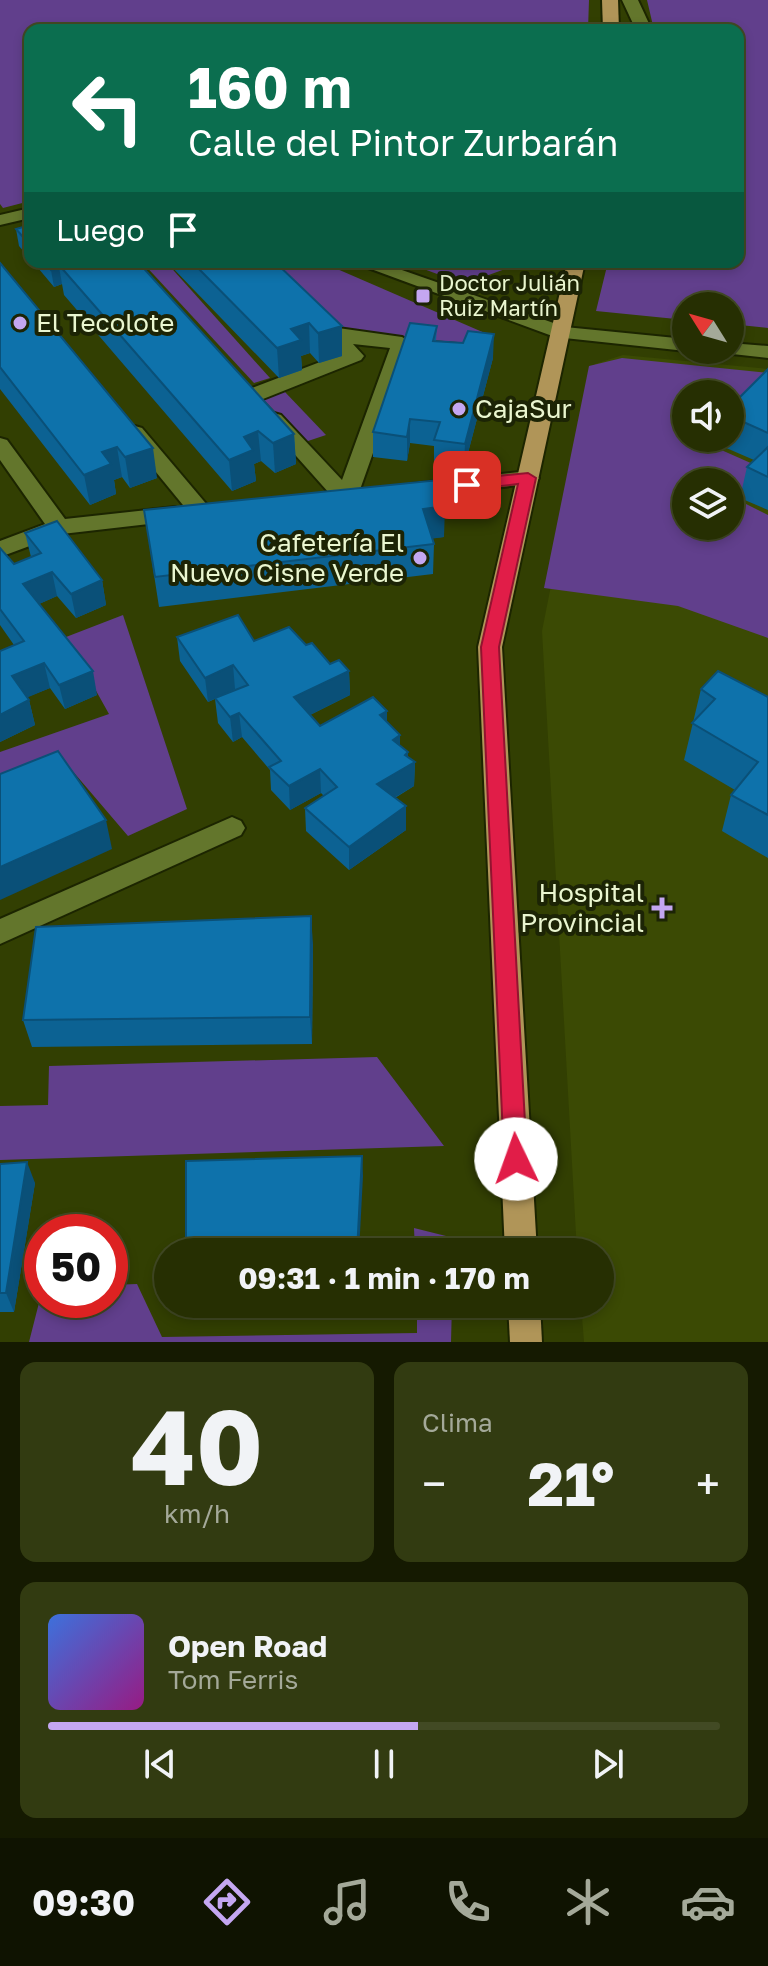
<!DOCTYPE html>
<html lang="es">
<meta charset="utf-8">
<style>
body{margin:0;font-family:"Golos Text",sans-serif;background:#323b11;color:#f1f3f6;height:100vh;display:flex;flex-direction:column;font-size:30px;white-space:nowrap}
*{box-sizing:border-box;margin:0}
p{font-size:26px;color:#a4a999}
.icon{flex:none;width:44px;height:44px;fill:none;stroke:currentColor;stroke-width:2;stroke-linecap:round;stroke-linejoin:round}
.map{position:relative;height:1342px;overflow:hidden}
.drawer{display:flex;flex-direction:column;gap:20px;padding:20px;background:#151a01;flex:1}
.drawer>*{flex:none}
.banner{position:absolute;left:24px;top:24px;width:720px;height:244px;border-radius:16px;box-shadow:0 4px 12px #0003,0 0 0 2px #424a24;background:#0b6e4f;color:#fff;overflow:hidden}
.needle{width:52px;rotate:307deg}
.fabs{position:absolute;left:672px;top:292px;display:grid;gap:16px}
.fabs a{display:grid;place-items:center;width:72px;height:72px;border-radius:50%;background:#262f02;box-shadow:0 4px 12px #0003,0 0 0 2px #424a24;font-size:40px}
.speed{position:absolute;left:24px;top:1214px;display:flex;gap:16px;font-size:40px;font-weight:700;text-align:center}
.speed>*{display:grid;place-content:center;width:104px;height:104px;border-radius:50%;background:#262f02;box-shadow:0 4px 12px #0003,0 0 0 2px #424a24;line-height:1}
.speed .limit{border:12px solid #d22;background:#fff;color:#111}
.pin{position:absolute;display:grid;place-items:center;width:68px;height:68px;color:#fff;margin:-34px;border-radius:16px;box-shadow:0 4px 12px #0006}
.me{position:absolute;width:88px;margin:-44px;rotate:357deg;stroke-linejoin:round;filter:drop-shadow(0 0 6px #0008)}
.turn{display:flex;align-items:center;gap:28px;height:168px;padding:0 32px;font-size:36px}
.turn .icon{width:104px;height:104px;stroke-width:2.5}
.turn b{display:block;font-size:56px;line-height:68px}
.then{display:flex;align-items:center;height:76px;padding:0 32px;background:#0003;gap:16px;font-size:30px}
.big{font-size:60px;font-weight:700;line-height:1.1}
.drawer .widget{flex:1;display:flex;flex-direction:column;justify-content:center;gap:12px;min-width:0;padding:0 28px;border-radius:16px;background:#323b11}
.drawer .dial{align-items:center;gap:0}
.dial b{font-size:104px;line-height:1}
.song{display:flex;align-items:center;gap:24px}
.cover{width:96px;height:96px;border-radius:12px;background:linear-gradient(135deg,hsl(220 70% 55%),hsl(310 70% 35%))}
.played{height:8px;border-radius:4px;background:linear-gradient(90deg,#c4a7f1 55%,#424a24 55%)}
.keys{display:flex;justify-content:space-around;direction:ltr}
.heat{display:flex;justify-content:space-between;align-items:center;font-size:44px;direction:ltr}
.drawer .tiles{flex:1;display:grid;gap:20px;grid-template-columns:1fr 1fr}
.widget:last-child{grid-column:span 2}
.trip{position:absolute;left:154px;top:1238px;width:460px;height:80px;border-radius:40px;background:#262f02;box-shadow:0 4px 12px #0003,0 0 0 2px #424a24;font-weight:700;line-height:80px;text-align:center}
.tabs{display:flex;height:128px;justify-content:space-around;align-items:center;background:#0f1301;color:#a4a999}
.tabs .icon{width:56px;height:56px}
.tabs .on{color:#c4a7f1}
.tabs b{font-size:36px;color:#f1f3f6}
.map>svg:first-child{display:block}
.built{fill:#3b4a04;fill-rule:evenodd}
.green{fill:#613f8c;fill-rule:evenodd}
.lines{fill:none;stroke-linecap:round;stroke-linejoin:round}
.minor-casing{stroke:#1c2500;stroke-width:4}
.major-casing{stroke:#1c2500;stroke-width:4}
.minor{fill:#63762c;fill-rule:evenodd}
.major{fill:#b09558;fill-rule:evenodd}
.wall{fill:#0c6293}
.shaded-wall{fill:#0a5078}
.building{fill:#0e72ab;stroke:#0a5078;stroke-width:2}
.route{fill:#e11d48;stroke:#92132f;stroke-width:2}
.poi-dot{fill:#c4a7f1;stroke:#1c2405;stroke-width:3}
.labels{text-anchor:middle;stroke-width:8;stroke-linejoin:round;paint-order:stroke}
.far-poi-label{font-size:22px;fill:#eaf6d0;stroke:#1c2405;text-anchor:start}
.poi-label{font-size:26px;fill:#eaf6d0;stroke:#1c2405;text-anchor:start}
</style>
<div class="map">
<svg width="768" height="1342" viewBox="0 0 768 1342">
<rect width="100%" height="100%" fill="#323f02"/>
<!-- built -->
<path class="built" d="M623,355L768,369V1342H584L581,1304H600V1252H577L542,631L595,364ZM686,394H730V438H686ZM686,482H730V526H686Z"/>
<!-- green -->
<g class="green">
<polygon points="0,0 589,0 588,30 30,30 30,201 3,208 0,204"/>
<polygon points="647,0 768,0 768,328 730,324 730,306 686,306 686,320 596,311 608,262 738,262 738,30 654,30"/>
<polygon points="142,262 166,262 270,378 254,383"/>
<polygon points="269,262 321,262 494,337 483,344 342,333"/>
<polygon points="405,262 524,262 464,284"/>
<path d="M622,358L768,373L730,423V394H686V438H715L710,445L762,468L734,498L768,515V638L678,606L544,588L589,366ZM686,482H730V526H686Z"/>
<polygon points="284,391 326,435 305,442 264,400"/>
<polygon points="123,615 187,809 128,836 64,761 0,782 0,752 109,714 66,637"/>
<polygon points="377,1057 444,1146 0,1160 0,1106 48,1105 49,1066"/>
<polygon points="414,1228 454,1238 453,1252 415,1252"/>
<polygon points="137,1284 162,1337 417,1333 417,1304 452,1304 451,1342 29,1342 42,1291 42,1300 110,1300 110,1285"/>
</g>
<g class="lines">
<!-- minor casing -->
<g class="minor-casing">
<g id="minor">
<polygon points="622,0 638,0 652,30 636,30"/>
<polygon points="30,208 30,218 0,225 0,215"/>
<polygon points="352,262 379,262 565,327 686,339 686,350 690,350 686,351 555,337"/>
<polygon points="331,327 402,337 412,343 357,498 346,505 338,503 264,420 274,413 281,415 342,480 390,348 353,344 364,356 361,360 258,401 244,401 241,396 244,391 341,354 321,333"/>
<polygon points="730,343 768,346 768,358 723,353 721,350 730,350"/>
<polygon points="135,426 142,428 208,506 211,511 208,516 192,516 128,438 125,433"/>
<polygon points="0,438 7,440 65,519 175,507 186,514 175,521 62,534 0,557 0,541 45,524 0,460"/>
<polygon points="528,471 539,478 536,483 411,498 400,491 411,484"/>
<polygon points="232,817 241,821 245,828 241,835 0,944 0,919"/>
</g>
</g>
<!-- major casing -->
<g class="major-casing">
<g id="major">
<polygon points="602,0 618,0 619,30 603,30"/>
<polygon points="567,262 585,262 502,647 537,1252 505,1252 478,647"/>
<polygon points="508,1304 540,1304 542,1342 510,1342"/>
</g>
</g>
<!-- minor -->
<use href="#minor" class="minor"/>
<!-- major -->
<use href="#major" class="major"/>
</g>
<!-- wall -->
<g class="wall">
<polygon points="30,225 30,259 19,246 16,229"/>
<polygon points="33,262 94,262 95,268 103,266 103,262 138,262 294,434 296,464 275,473 261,461 254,464 256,481 232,491 64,295 62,284 54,287"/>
<polygon points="167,262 275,262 342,326 342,356 319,363 310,353 301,356 302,370 279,378"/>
<polygon points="0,263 157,478 130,488 122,477 114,480 116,494 90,505 0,389"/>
<polygon points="437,326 436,341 493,358 464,468 434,464 434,446 410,443 407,461 373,457 373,432"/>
<polygon points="768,369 768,510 740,498 747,467 754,460 717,444 718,438 730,438 730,407"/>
<polygon points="144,510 444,537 432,538 434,544 433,574 159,607"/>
<polygon points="25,533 102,580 106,605 76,618 57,596 39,604 97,695 65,709 50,688 27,697 29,700 35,725 0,742 0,651 14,645 0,625 0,548 14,564 31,557"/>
<polygon points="177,637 306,645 330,664 349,671 350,695 310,715 320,726 387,711 387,722 400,735 400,746 408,757 415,762 414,786 395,798 406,830 349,870 306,831 305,808 324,796 321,793 290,810 271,790 270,770 242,737 233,742 218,723 215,699 208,702 180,661"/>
<polygon points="701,689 768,697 768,858 722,831 731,795 735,790 684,760"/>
<polygon points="313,944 312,1044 32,1047 23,1020"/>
<polygon points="0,1164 35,1183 14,1312 0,1312"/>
</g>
<!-- shaded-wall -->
<g class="shaded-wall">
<polygon points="74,262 94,262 96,273"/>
<polygon points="59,267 62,284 54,287 51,270"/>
<polygon points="309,323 310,353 301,356 302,370 279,378 277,348 291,329"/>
<polygon points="342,326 342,356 319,363 318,333"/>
<polygon points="494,334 493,358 464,468 465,444"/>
<polygon points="410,419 410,443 407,461 407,437"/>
<polygon points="258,431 261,461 254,464 256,481 232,491 229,460 244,437"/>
<polygon points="294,434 296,464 275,473 273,443"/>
<polygon points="117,447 122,477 114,480 116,494 90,505 84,475 102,452"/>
<polygon points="153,448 157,478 130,488 125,457"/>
<polygon points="445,506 444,537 423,540 423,509"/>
<polygon points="52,572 57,596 28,609 23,584"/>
<polygon points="102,580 106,605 76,618 71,594"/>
<polygon points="44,663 50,688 19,701 12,676"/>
<polygon points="233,665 235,689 208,702 205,678"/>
<polygon points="93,671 97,695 65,709 59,685"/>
<polygon points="349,671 350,695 296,722 294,697"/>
<polygon points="29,700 35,725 0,742 0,715"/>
<polygon points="387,711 387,735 380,715"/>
<polygon points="239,713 242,737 233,742 230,717"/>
<polygon points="400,735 400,759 393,740"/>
<polygon points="408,752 408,766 415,762 414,786 377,808 377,784"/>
<polygon points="320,769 321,793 290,810 289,786"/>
<polygon points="406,806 406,830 349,870 349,847"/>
<polygon points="106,820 112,849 0,900 0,867"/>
<polygon points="311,916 313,944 312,1044 310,1017"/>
<polygon points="362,1156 363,1176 359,1252 357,1252"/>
<polygon points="27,1162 35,1183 14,1312 6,1293"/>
</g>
<!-- building -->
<g class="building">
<polygon points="30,225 30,245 16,229"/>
<polygon points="45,262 70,262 59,265 60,267 51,270"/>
<polygon points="70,262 86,262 92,269 110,264 108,262 138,262 294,434 273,443 258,431 244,437 253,450 229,460 59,265"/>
<polygon points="192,262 275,262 342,326 318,333 309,323 291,329 301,340 277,348"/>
<polygon points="0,263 153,448 125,457 117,447 102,452 111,464 84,475 0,367"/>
<polygon points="410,323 437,326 433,341 463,343 468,331 494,334 465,444 434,440 440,422 410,419 407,437 373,432"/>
<polygon points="768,369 768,433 730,416 730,407"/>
<polygon points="768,447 768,477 747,467"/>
<polygon points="439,480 445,506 423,509 434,544 155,577 144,510"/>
<polygon points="57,521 102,580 71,594 52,572 23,584 93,671 59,685 44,663 12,676 29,700 0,715 0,651 24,641 0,609 0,548 14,564 41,553 25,533"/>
<polygon points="238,615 254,641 289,627 306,645 312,643 330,664 339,660 349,671 294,697 320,726 373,697 387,711 380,715 400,735 393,740 408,752 405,755 415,762 377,784 406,806 349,847 305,808 337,787 320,769 289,786 269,767 281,761 239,713 230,717 215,698 248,685 233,665 205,678 177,637"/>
<polygon points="718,671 768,697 768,815 731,795 758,762 692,723 715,699 701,689"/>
<polygon points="58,751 106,820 0,867 0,774"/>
<polygon points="311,916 310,1017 23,1020 36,927"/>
<polygon points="362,1156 357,1252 186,1252 186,1161"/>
<polygon points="27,1162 6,1293 0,1293 0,1164"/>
</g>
<!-- route -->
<polygon class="route" points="528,473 536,478 499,647 527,1159 524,1166 516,1170 507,1166 504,1159 481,647 518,484 467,490 459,485 467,479"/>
<!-- markers -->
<g class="poi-dot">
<rect x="415" y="288" width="16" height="16" rx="4"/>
<circle cx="20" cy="323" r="8"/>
<circle cx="459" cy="409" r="8"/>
<circle cx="420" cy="558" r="8"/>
<path d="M658 896h8v8h8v8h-8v8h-8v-8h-8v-8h8z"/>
</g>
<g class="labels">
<!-- far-poi labels -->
<g class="far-poi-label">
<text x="439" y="291">Doctor Julián<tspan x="439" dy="25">Ruiz Martín</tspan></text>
</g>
<!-- poi labels -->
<g class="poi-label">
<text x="36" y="332">El Tecolote</text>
<text x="475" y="418">CajaSur</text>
<text x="404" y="552" text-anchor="end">Cafetería El<tspan x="404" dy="30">Nuevo Cisne Verde</tspan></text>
<text x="644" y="902" text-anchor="end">Hospital<tspan x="644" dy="30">Provincial</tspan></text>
</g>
</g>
</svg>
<div class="fabs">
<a><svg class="needle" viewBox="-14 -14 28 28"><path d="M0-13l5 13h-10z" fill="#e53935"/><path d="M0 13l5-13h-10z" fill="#a4a999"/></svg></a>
<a><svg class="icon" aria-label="sound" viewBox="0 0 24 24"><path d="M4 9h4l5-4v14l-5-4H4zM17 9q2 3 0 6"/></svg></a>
<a><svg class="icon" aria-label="layers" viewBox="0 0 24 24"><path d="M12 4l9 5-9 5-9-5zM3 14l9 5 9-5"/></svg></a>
</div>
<div class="speed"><div class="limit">50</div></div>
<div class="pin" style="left:467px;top:485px;background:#d93025"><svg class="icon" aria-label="arrive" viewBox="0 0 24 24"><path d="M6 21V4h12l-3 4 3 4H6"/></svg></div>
<svg class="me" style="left:516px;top:1159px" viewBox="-20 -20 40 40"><circle r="19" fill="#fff"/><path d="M0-13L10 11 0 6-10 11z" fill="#e11d48"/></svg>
<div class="trip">09:31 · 1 min · 170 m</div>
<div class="banner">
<div class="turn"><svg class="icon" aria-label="left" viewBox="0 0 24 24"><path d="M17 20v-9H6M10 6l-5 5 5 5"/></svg><div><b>160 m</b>Calle del Pintor Zurbarán</div></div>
<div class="then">Luego<svg class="icon" aria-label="arrive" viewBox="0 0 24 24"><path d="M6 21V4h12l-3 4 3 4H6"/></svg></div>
</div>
</div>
<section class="drawer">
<div class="tiles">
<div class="widget dial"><b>40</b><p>km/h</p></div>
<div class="widget"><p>Clima</p>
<div class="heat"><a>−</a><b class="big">21°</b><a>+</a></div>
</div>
<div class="widget">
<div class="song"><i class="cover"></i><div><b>Open Road</b><p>Tom Ferris</p></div></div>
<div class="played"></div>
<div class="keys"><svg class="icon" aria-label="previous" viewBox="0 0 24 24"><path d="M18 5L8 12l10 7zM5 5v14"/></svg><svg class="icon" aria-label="pause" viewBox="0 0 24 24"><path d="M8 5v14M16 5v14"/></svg><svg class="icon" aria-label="next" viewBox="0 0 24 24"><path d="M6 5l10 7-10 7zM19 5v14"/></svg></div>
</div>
</div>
</section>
<nav class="tabs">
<b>09:30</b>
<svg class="icon on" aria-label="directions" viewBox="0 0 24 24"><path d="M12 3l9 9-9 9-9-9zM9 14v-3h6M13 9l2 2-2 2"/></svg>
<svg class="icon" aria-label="music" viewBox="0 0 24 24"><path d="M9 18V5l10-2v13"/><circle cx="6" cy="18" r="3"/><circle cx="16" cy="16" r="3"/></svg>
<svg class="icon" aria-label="phone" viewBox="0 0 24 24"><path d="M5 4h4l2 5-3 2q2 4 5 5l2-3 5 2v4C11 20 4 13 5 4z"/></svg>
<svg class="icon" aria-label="climate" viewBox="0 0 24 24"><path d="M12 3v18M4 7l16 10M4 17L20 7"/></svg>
<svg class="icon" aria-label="car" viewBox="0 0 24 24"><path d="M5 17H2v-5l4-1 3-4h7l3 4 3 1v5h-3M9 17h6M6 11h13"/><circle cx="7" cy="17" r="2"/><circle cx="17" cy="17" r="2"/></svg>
</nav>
